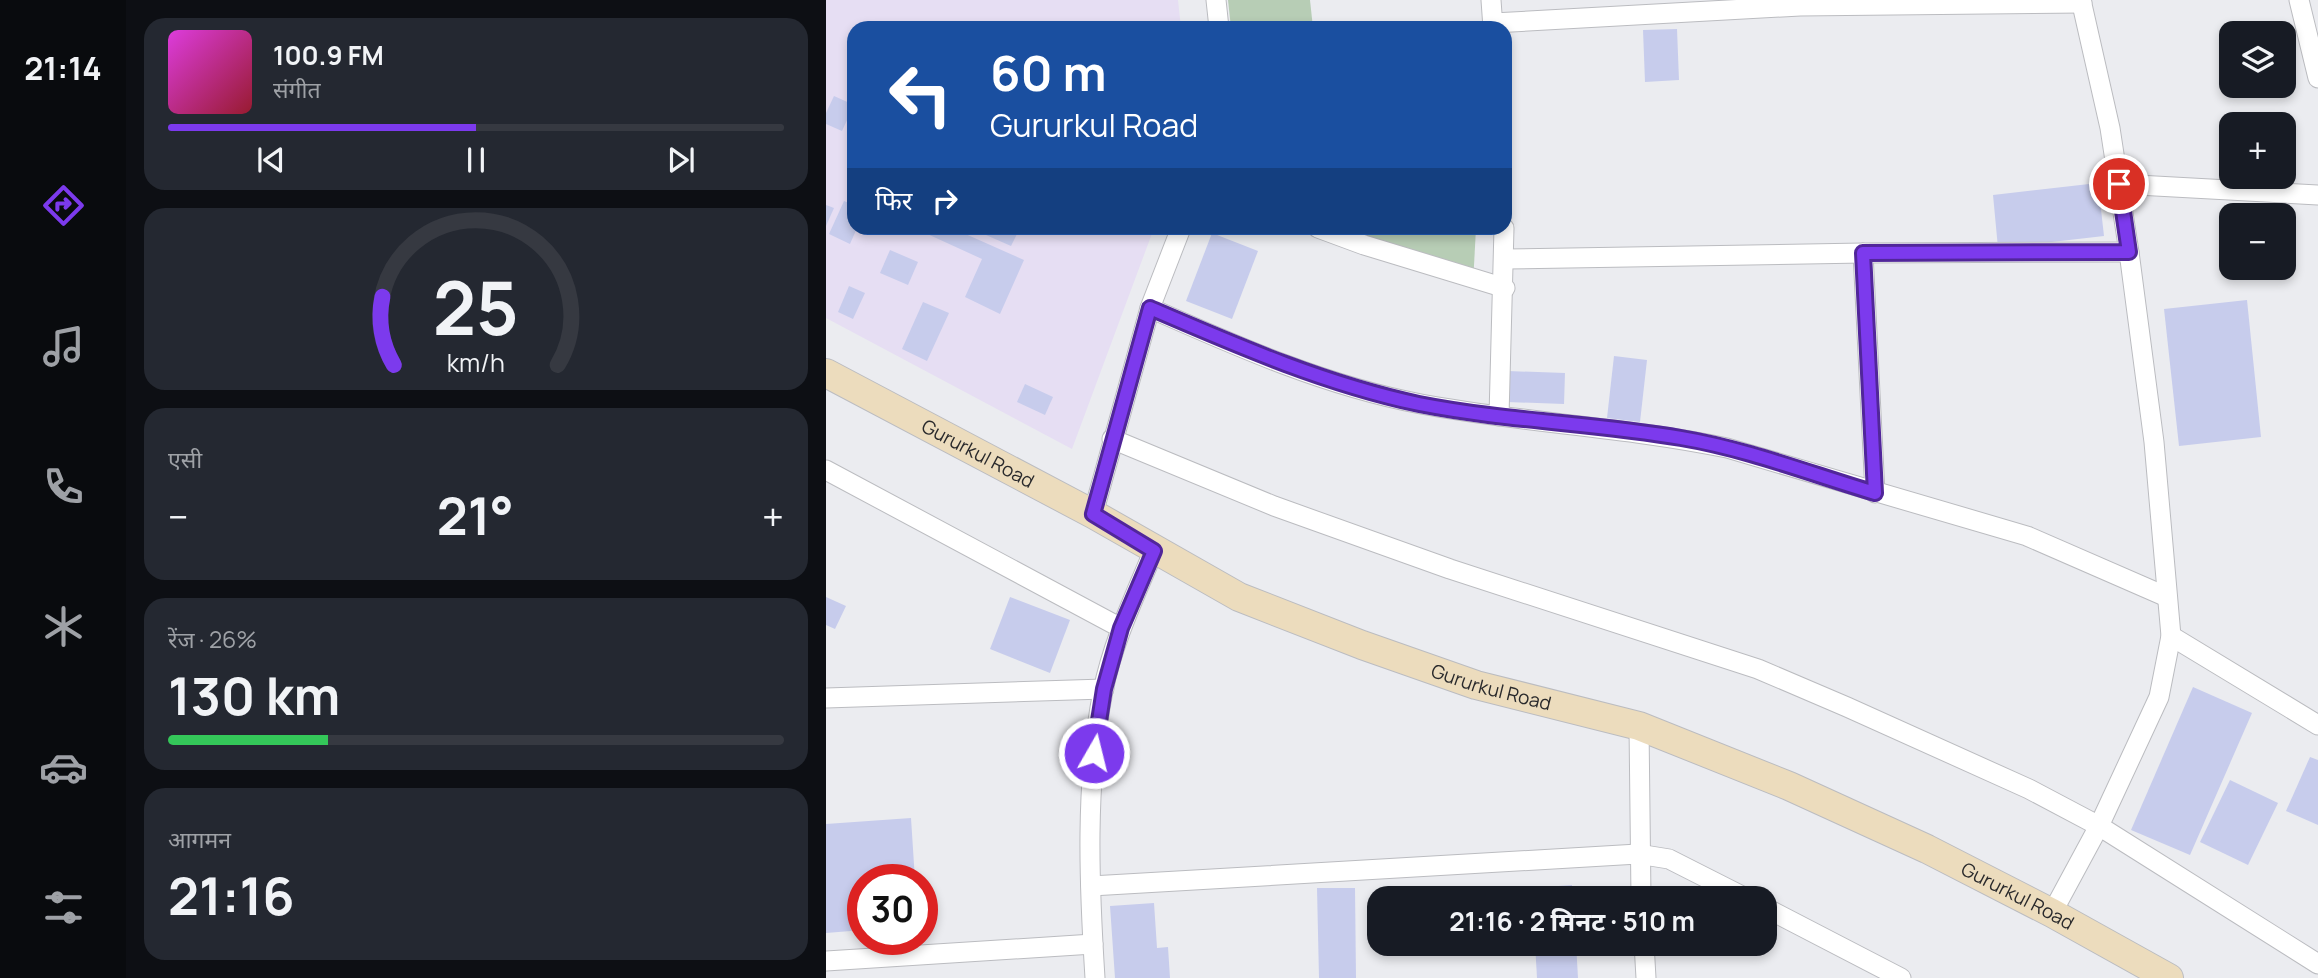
<!DOCTYPE html>
<html lang="hi">
<meta charset="utf-8">
<style>
body{margin:0;font-family:Manrope,"Noto Sans Devanagari",sans-serif;background:#242831;color:#f1f3f6;height:100vh;display:flex;flex-direction:column;font-size:26px;white-space:nowrap}
*{box-sizing:border-box;margin:0}
p{font-size:23px;color:#9ea1a6}
.icon{flex:none;width:38px;height:38px;fill:none;stroke:currentColor;stroke-width:2;stroke-linecap:round;stroke-linejoin:round}
.map{position:relative;flex:1;overflow:hidden}
.panel{display:flex;flex-direction:column;gap:18px;padding:18px;background:#0d0f14;width:700px}
.panel>*{flex:none}
.hud{position:absolute;left:21px;top:21px;width:665px;height:214px;border-radius:21px;box-shadow:0 4px 10px #0003;background:#1a4fa0;color:#fff;overflow:hidden}
.fabs{position:absolute;left:1393px;top:21px;display:grid;gap:14px}
.fabs a{display:grid;place-items:center;width:77px;height:77px;border-radius:14px;background:#171b24;box-shadow:0 4px 10px #0003;font-size:35px}
.speed{position:absolute;left:21px;top:864px;display:flex;gap:14px;font-size:35px;font-weight:700;text-align:center}
.speed>*{display:grid;place-content:center;width:91px;height:91px;border-radius:50%;background:#171b24;box-shadow:0 4px 10px #0003;line-height:1}
.speed .limit{border:10px solid #d22;background:#fff;color:#111}
.pin{position:absolute;display:grid;place-items:center;width:60px;height:60px;color:#fff;margin:-30px;border:4px solid #fff;border-radius:50%;box-shadow:0 2px 7px #0007}
.me{position:absolute;width:77px;margin:-38px;rotate:8deg;stroke-linejoin:round;filter:drop-shadow(0 0 5px #0008)}
.turn{display:flex;align-items:center;gap:24px;height:147px;padding:0 28px;font-size:32px}
.turn .icon{width:91px;height:91px;stroke-width:2.5}
.turn b{display:block;font-size:49px;line-height:60px}
.then{display:flex;align-items:center;height:66px;padding:0 28px;background:#0003;gap:14px;font-size:26px}
.big{font-size:52px;font-weight:700;line-height:1.1}
.panel .widget{flex:1;display:flex;flex-direction:column;justify-content:center;gap:10px;min-width:0;padding:0 24px;border-radius:21px;background:#242831}
.panel .dial{align-items:center;gap:0}
.dial svg{height:182px;overflow:visible;fill:none;stroke:#363941;stroke-width:7;stroke-linecap:round;text-anchor:middle}
.dial text{fill:#f1f3f6;stroke:none}
.song{display:flex;align-items:center;gap:21px}
.cover{width:84px;height:84px;border-radius:10px;background:linear-gradient(135deg,hsl(300 70% 55%),hsl(350 70% 35%))}
.played{height:7px;border-radius:4px;background:linear-gradient(90deg,#7c3aed 50%,#363941 50%)}
.keys{display:flex;justify-content:space-around;direction:ltr}
.heat{display:flex;justify-content:space-between;align-items:center;font-size:38px;direction:ltr}
.charge{height:10px;border-radius:5px;background:linear-gradient(90deg,#34c759 26%,#363941 0)}
.trip{position:absolute;left:541px;top:886px;width:410px;height:70px;border-radius:21px;background:#171b24;box-shadow:0 4px 10px #0003;font-weight:700;line-height:70px;text-align:center}
main{display:flex;flex:1;min-height:0}
.dock{display:flex;flex-direction:column;width:126px;justify-content:space-around;align-items:center;background:#090b0e;color:#9ea1a6}
.dock .icon{width:49px;height:49px}
.dock .active{color:#7c3aed}
.dock b{font-size:32px;color:#f1f3f6}
.map>svg:first-child{display:block}
.education{fill:#e6def3}
.green{fill:#b7cdb5}
.building{fill:#c7ccec}
.lines{fill:none;stroke-linecap:round;stroke-linejoin:round}
.street-casing{stroke:#bbbcc0;stroke-width:21}
.secondary-casing{stroke:#bbbcc0;stroke-width:30}
.street{stroke:#fff;stroke-width:19}
.secondary{stroke:#ecdcbd;stroke-width:28}
.route-casing{stroke:#51269a;stroke-width:18}
.route{stroke:#7c3aed;stroke-width:12}
.labels{text-anchor:middle;stroke-width:5;stroke-linejoin:round;paint-order:stroke}
.street-label{font-size:19px;fill:#2a2a2c;stroke:#f8f9fd}
</style>
<main>
<nav class="dock">
<b>21:14</b>
<svg class="icon active" aria-label="directions" viewBox="0 0 24 24"><path d="M12 3l9 9-9 9-9-9zM9 14v-3h6M13 9l2 2-2 2"/></svg>
<svg class="icon" aria-label="music" viewBox="0 0 24 24"><path d="M9 18V5l10-2v13"/><circle cx="6" cy="18" r="3"/><circle cx="16" cy="16" r="3"/></svg>
<svg class="icon" aria-label="phone" viewBox="0 0 24 24"><path d="M5 4h4l2 5-3 2q2 4 5 5l2-3 5 2v4C11 20 4 13 5 4z"/></svg>
<svg class="icon" aria-label="climate" viewBox="0 0 24 24"><path d="M12 3v18M4 7l16 10M4 17L20 7"/></svg>
<svg class="icon" aria-label="car" viewBox="0 0 24 24"><path d="M5 17H2v-5l4-1 3-4h7l3 4 3 1v5h-3M9 17h6M6 11h13"/><circle cx="7" cy="17" r="2"/><circle cx="17" cy="17" r="2"/></svg>
<svg class="icon" aria-label="filters" viewBox="0 0 24 24"><path d="M4 7h16M4 17h16"/><circle cx="9" cy="7" r="2"/><circle cx="15" cy="17" r="2"/></svg>
</nav>
<section class="panel">
<div class="widget">
<div class="song"><i class="cover"></i><div><b>100.9 FM</b><p>संगीत</p></div></div>
<div class="played"></div>
<div class="keys"><svg class="icon" aria-label="previous" viewBox="0 0 24 24"><path d="M18 5L8 12l10 7zM5 5v14"/></svg><svg class="icon" aria-label="pause" viewBox="0 0 24 24"><path d="M8 5v14M16 5v14"/></svg><svg class="icon" aria-label="next" viewBox="0 0 24 24"><path d="M6 5l10 7-10 7zM19 5v14"/></svg></div>
</div>
<div class="widget dial"><svg viewBox="0 0 100 80">
<path d="M14 69A42 42 0 1 1 86 69"/>
<path d="M14 69A42 42 0 0 1 9 39" stroke="#7c3aed"/>
<text x="50" y="56" font-size="32" font-weight="700">25</text>
<text x="50" y="72" font-size="11">km/h</text>
</svg></div>
<div class="widget"><p>एसी</p>
<div class="heat"><a>−</a><b class="big">21°</b><a>+</a></div>
</div>
<div class="widget"><p>रेंज · 26%</p><b class="big">130 km</b><div class="charge"></div></div>
<div class="widget"><p>आगमन</p><b class="big">21:16</b></div>
</section>
<div class="map">
<svg width="1492" height="978" viewBox="0 0 1492 978">
<rect width="100%" height="100%" fill="#ebecf0"/>
<!-- education -->
<polygon class="education" points="0,0 352,0 355,28 28,28 28,228 328,228 246,449 0,318"/>
<!-- green -->
<g class="green">
<polygon points="402,0 484,0 487,28 405,28"/>
<polygon points="500,228 650,228 647,284"/>
</g>
<!-- building -->
<g class="building">
<rect x="172" y="24" width="42" height="4"/>
<polygon points="851,29 853,80 819,82 817,30"/>
<polygon points="8,96 28,105 16,131 0,124 0,113"/>
<polygon points="1272,183 1278,236 1172,248 1167,195"/>
<polygon points="18,201 28,205 28,228 31,228 24,244 3,234"/>
<polygon points="0,205 8,208 0,226"/>
<polygon points="99,228 126,228 198,260 174,314 139,297 156,259 97,232"/>
<polygon points="164,228 194,228 185,246 160,235"/>
<polygon points="386,233 432,251 406,319 360,301"/>
<polygon points="64,250 92,262 82,285 54,273"/>
<polygon points="23,286 39,293 27,319 12,312"/>
<polygon points="1421,300 1435,437 1353,446 1338,309"/>
<polygon points="97,302 123,313 101,361 76,349"/>
<polygon points="788,356 821,360 814,422 781,418"/>
<polygon points="682,371 739,373 738,404 681,402"/>
<polygon points="199,384 227,397 219,415 191,402"/>
<polygon points="0,597 20,606 9,629 0,625"/>
<polygon points="184,597 244,620 224,673 164,649"/>
<polygon points="1367,687 1426,713 1364,855 1305,830"/>
<polygon points="1484,757 1492,760 1492,825 1460,811"/>
<polygon points="1404,780 1452,803 1422,865 1374,842"/>
<polygon points="85,818 89,880 37,880 37,930 0,933 0,824"/>
<polygon points="746,885 746,898 705,898 705,888"/>
<polygon points="491,888 529,888 530,978 493,978"/>
<polygon points="328,903 331,948 342,947 344,978 289,978 284,906"/>
<polygon points="709,943 750,943 752,978 711,978"/>
</g>
<g class="lines">
<!-- street casing -->
<g class="street-casing">
<g id="street">
<polyline points="390,0 393,28"/>
<polyline points="665,0 667,28"/>
<polyline points="1473,0 1492,78"/>
<polyline points="667,23 974,6 1256,3"/>
<polyline points="1293,184 1492,195"/>
<polyline points="492,228 538,245 679,288"/>
<polyline points="1037,253 1049,493"/>
<polyline points="679,259 1037,253 1303,252"/>
<path d="M324,308C412,347 500,386 595,404C697,423 800,427 901,448L1201,536L1341,597"/>
<polyline points="673,416 678,228"/>
<polyline points="286,439 448,506 624,569 932,669 1021,707 1203,789 1273,826 1492,964"/>
<polyline points="0,470 295,628"/>
<polyline points="267,514 324,308 355,228"/>
<polyline points="1345,636 1492,725"/>
<polyline points="0,698 278,689"/>
<polyline points="813,726 815,898"/>
<polyline points="265,886 812,854 843,859 920,898"/>
<polyline points="938,907 1075,978"/>
<polyline points="1226,913 1273,826 1333,697 1345,636 1328,442 1303,252 1284,128 1255,0"/>
<polyline points="818,943 820,978"/>
<polyline points="0,961 267,944"/>
<path d="M269,978C263,884 259,783 277,691C287,641 309,596 328,550"/>
</g>
</g>
<!-- secondary casing -->
<g class="secondary-casing">
<g id="secondary">
<path id="s1" d="M0,373L267,514L413,597L536,645L650,685L813,726L963,786L1101,849L1226,913L1343,978"/>
</g>
</g>
<!-- street -->
<use href="#street" class="street"/>
<!-- secondary -->
<use href="#secondary" class="secondary"/>
</g>
<g class="lines">
<!-- route casing -->
<g class="route-casing">
<path id="route" d="M268,753L278,689L295,628L328,551L267,514L324,308C412,346 499,384 593,404C679,421 769,423 855,438C921,449 985,474 1049,493L1037,253L1303,252L1293,184"/>
</g>
<!-- route -->
<use href="#route" class="route"/>
</g>
<g class="labels">
<!-- street labels -->
<g class="street-label">
<text dy="7" stroke="none"><textPath href="#s1" startOffset="172">Gururkul Road</textPath></text>
<text dy="7" stroke="none"><textPath href="#s1" startOffset="738">Gururkul Road</textPath></text>
<text dy="7" stroke="none"><textPath href="#s1" startOffset="1306">Gururkul Road</textPath></text>
</g>
</g>
</svg>
<div class="fabs">
<a><svg class="icon" aria-label="layers" viewBox="0 0 24 24"><path d="M12 4l9 5-9 5-9-5zM3 14l9 5 9-5"/></svg></a>
<a>+</a>
<a>−</a>
</div>
<div class="speed"><div class="limit">30</div></div>
<div class="pin" style="left:1293px;top:184px;background:#d93025"><svg class="icon" aria-label="arrive" viewBox="0 0 24 24"><path d="M6 21V4h12l-3 4 3 4H6"/></svg></div>
<svg class="me" style="left:268px;top:753px" viewBox="-20 -20 40 40"><circle r="17" fill="#7c3aed" stroke="#fff" stroke-width="3"/><path d="M0-11L8 9 0 5-8 9z" fill="#fff"/></svg>
<div class="trip">21:16 · 2 मिनट · 510 m</div>
<div class="hud">
<div class="turn"><svg class="icon" aria-label="left" viewBox="0 0 24 24"><path d="M17 20v-9H6M10 6l-5 5 5 5"/></svg><div><b>60 m</b>Gururkul Road</div></div>
<div class="then">फिर<svg class="icon" aria-label="right" viewBox="0 0 24 24"><path d="M7 20v-9h11M14 6l5 5-5 5"/></svg></div>
</div>
</div>
</main>
